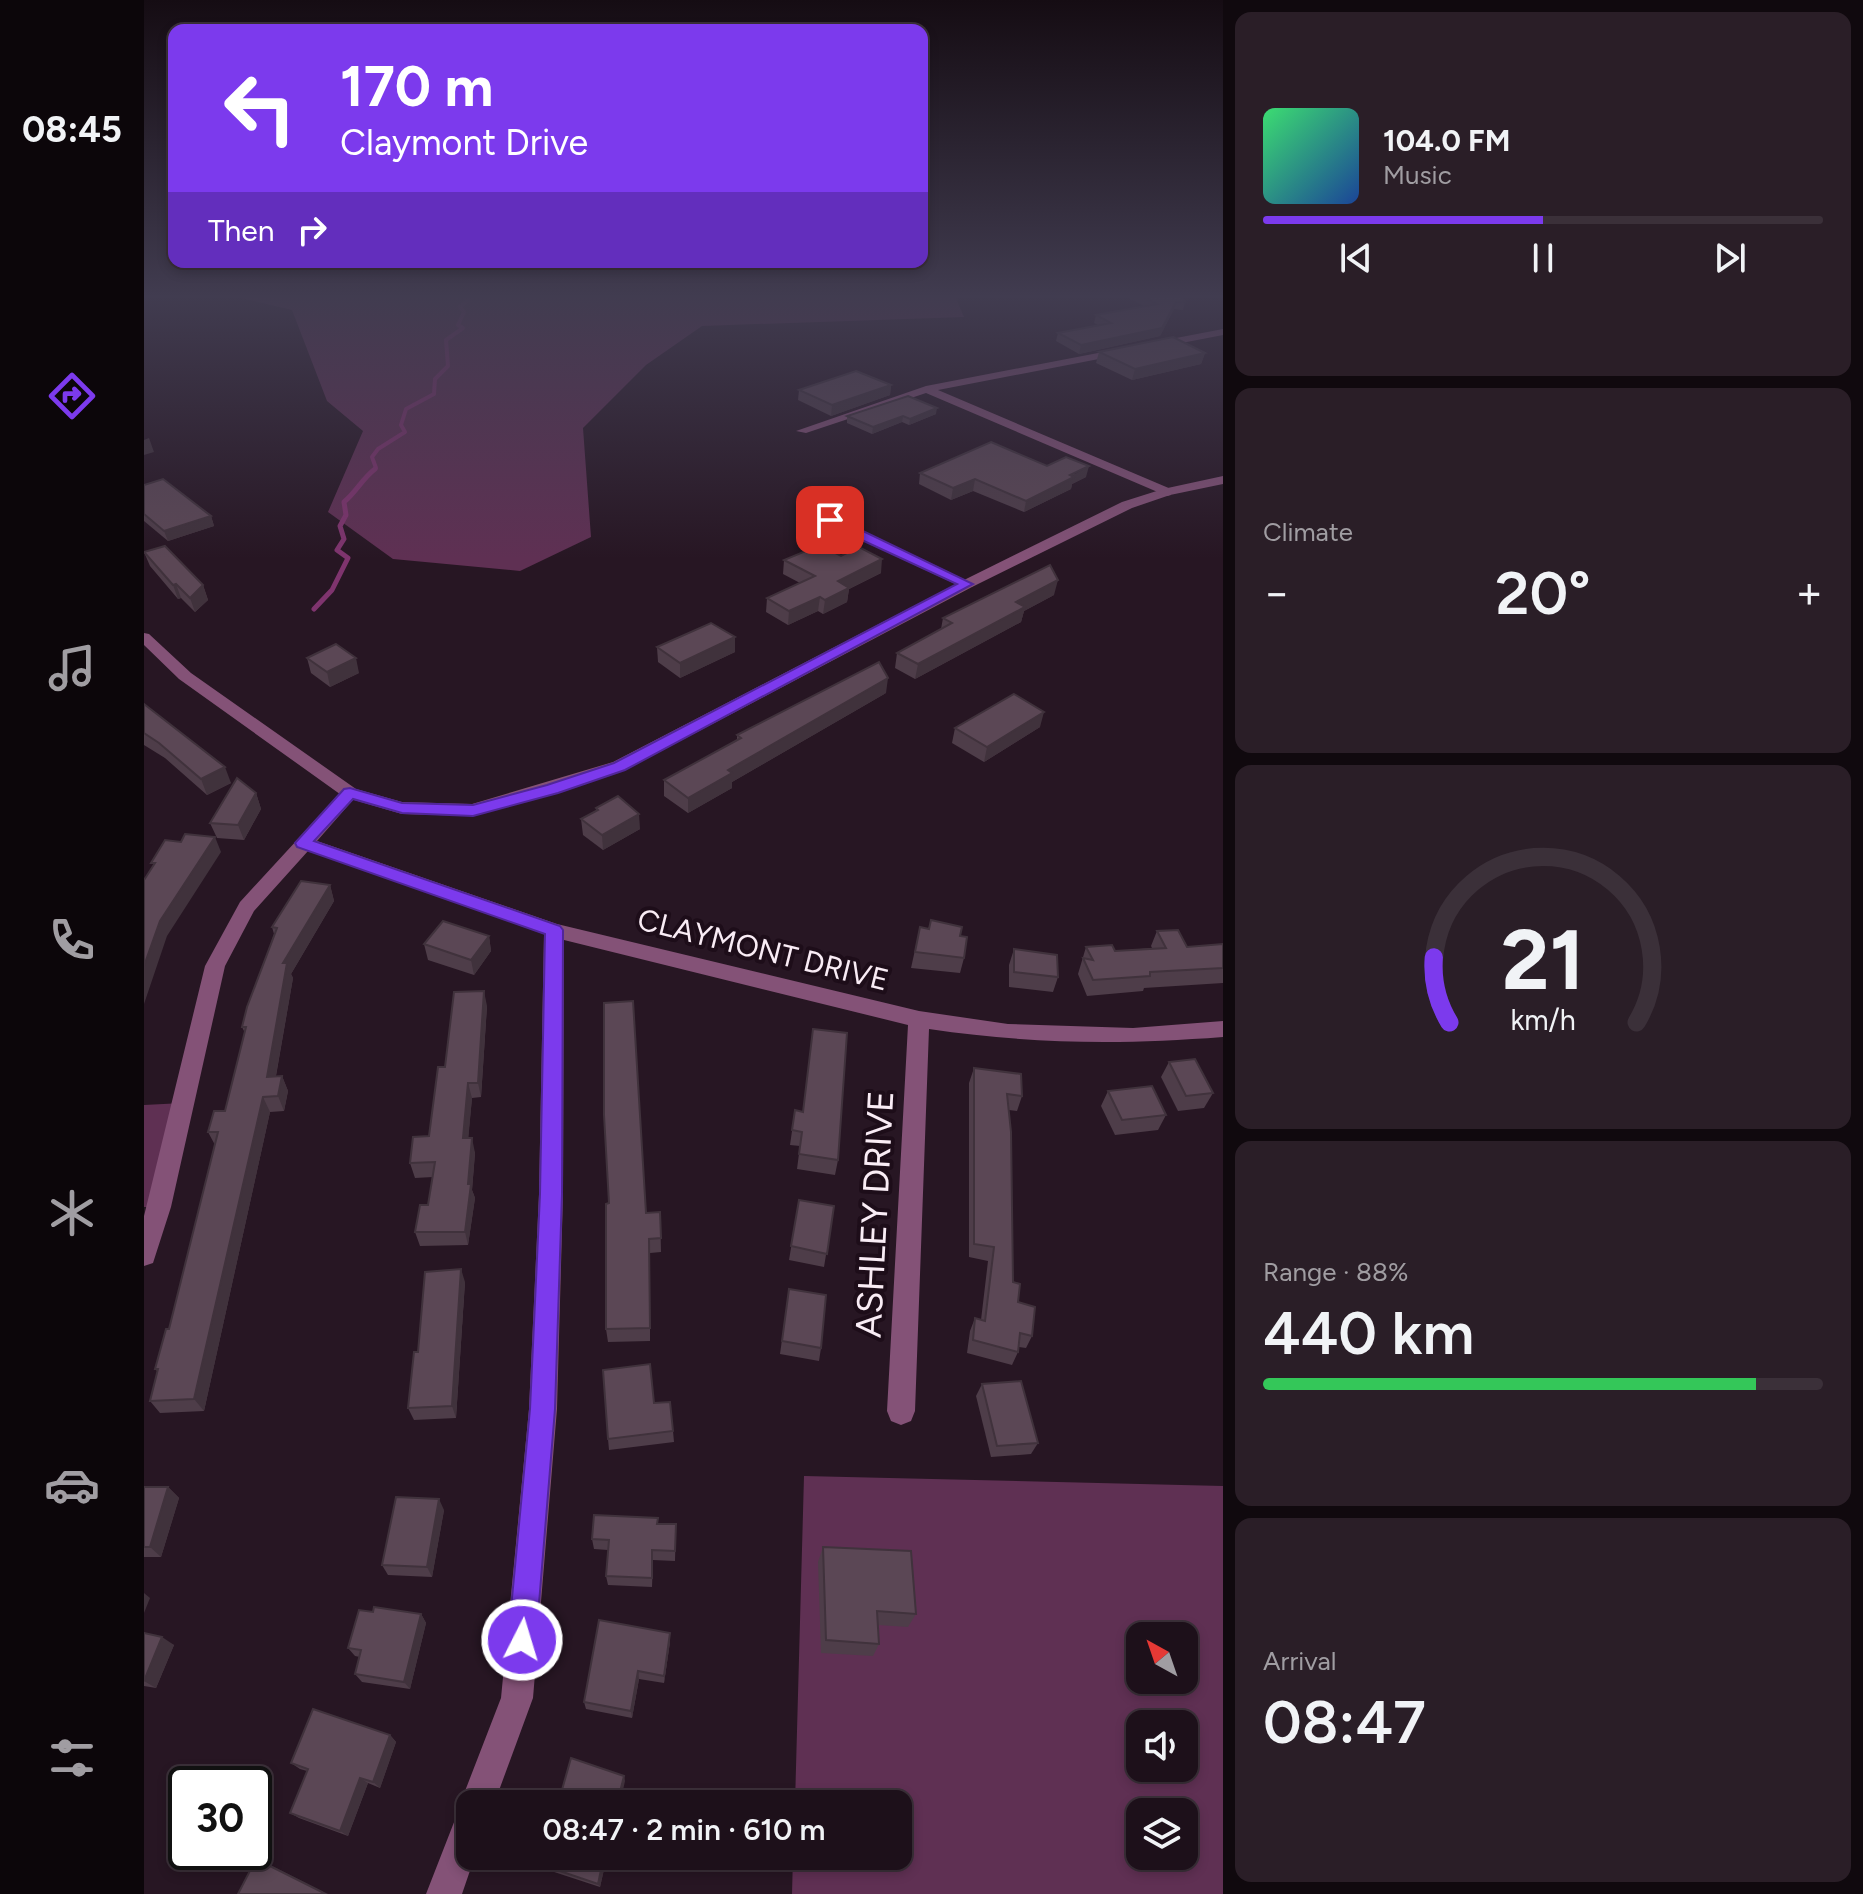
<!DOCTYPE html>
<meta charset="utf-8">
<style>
body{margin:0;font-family:Figtree,sans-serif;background:#2a1e27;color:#f1f3f6;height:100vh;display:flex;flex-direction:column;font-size:30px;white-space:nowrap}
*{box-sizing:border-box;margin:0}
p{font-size:26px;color:#a09da2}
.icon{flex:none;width:44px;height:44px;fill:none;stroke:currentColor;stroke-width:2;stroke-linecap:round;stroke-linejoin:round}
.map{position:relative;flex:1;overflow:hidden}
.panel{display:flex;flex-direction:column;gap:12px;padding:12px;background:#10090e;width:640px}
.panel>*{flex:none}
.top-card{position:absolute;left:24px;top:24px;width:760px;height:244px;border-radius:16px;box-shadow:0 4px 12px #0003,0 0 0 2px #3b3039;background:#7c3aed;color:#fff;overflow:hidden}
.needle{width:52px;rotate:320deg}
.controls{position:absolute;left:982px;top:1622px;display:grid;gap:16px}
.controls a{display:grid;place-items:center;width:72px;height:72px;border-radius:16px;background:#1d101a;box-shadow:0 4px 12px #0003,0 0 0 2px #3b3039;font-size:40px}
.speed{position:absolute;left:24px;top:1766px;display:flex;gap:16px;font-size:40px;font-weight:700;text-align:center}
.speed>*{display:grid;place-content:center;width:104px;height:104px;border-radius:50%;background:#1d101a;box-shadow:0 4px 12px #0003,0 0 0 2px #3b3039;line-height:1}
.speed .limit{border:4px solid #111;border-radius:12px;background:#fff;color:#111}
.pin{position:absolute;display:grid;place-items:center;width:68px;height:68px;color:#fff;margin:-34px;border-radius:16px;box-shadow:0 4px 12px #0006}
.me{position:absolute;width:88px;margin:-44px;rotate:5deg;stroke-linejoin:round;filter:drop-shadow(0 0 6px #0008)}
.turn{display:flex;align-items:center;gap:28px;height:168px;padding:0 40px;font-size:36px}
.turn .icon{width:104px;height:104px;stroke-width:2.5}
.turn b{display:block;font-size:56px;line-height:68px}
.then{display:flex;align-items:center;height:76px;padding:0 40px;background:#0003;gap:16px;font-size:30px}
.big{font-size:60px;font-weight:600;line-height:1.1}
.panel .widget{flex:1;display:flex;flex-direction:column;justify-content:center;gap:12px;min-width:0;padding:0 28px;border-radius:16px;background:#2a1e27}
.panel .dial{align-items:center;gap:0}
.dial svg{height:208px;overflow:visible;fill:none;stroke:#3b3039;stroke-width:7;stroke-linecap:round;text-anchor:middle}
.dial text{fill:#f1f3f6;stroke:none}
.song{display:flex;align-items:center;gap:24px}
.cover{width:96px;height:96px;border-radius:12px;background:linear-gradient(135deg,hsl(140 70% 55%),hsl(220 70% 35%))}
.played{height:8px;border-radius:4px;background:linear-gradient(90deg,#7c3aed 50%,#3b3039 50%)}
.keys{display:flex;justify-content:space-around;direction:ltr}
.heat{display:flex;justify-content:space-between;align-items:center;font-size:44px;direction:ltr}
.charge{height:12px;border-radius:6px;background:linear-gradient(90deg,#34c759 88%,#3b3039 0)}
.trip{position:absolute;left:312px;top:1790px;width:456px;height:80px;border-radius:16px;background:#1d101a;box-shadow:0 4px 12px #0003,0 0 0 2px #3b3039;font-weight:600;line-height:80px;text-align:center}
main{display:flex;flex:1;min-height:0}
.tabs{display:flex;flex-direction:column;width:144px;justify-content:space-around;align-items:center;background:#0c060a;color:#a09da2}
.tabs .icon{width:56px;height:56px}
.tabs .selected{color:#7c3aed}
.tabs b{font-size:36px;color:#f1f3f6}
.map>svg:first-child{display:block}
.green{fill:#5f3053;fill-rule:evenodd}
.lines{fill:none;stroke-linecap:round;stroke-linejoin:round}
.stream-far1{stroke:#7f346e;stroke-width:4}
.stream{stroke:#7f346e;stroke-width:5}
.minor{fill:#845277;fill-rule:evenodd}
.tertiary{fill:#845277;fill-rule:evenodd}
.wall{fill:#4e3d49}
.shaded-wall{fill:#40323c}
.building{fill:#5b4755;stroke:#40323c;stroke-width:2}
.route{fill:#7c3aed;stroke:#51269a;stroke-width:2}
.labels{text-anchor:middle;stroke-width:8;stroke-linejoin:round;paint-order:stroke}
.street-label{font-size:30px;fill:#f9ecf5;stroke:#1d0d19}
.near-street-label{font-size:36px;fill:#f9ecf5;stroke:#1d0d19}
</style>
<main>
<nav class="tabs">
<b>08:45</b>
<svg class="icon selected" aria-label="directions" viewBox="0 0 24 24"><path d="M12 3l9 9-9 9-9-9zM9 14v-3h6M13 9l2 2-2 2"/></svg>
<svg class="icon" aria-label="music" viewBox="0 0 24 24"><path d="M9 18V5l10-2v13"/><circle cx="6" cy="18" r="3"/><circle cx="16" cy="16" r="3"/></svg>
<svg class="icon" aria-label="phone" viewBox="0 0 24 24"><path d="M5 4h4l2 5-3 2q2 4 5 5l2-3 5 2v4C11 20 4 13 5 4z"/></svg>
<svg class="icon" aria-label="climate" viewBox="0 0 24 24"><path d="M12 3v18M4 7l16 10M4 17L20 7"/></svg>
<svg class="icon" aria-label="car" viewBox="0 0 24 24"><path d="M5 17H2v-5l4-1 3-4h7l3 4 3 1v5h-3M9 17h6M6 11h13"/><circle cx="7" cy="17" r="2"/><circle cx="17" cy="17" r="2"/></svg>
<svg class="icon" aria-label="filters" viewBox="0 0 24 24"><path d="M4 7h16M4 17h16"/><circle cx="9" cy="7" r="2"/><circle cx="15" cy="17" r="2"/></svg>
</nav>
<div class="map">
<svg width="1079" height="1894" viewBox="0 0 1079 1894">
<rect width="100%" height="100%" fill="#271623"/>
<!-- green -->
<g class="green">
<polygon points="80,294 810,294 820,317 558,326 502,365 439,428 447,537 376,571 249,559 184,512 219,431 183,401 148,310"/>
<polygon points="39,1103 15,1207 0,1207 0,1105"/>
<path d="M660,1476L1079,1486V1894H648L649,1856H754V1804H651ZM996,1636H1040V1680H996ZM996,1724H1040V1768H996ZM996,1812H1040V1856H996Z"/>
</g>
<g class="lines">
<!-- stream-far1 -->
<polyline class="stream-far1" points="228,471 232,468 228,457 234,449 261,432 257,425 262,409 290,394 291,379 304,366 302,340 319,328 314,325 320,312 316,307 326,298 324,294"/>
<!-- stream -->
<path class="stream" d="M170,609L188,590L204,558L193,550L200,539L196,526L202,515L200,502C213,491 218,479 231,469"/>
<!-- minor -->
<g class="minor">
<polygon points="1079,329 1079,335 794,390 1027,489 1027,495 1023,496 782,393 662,433 652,431 782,386"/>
<polygon points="653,504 663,504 830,584 828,587 818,587 653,510"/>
<path d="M206,787L215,793L173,841L413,924L775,1011L864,1024L989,1028L1079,1021V1037C975,1045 888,1044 785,1029L771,1411L767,1421L757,1425L747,1421L743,1411L764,1025L420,940L419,1194L413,1409L389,1698L350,1804H326V1856H331L318,1894H282L314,1812L319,1810L316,1804L357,1698L385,1409L395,1194L400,934L164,851L110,911L81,966L27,1207L9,1263L0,1266V1216L61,966L96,902L200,789Z"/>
</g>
<!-- tertiary -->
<polygon class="tertiary" points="1079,476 1079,484 1026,495 988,508 828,587 481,770 329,816 258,814 200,797 35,679 0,645 0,633 5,634 47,673 212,789 258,802 328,804 469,762 818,581 978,502 1019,489"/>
</g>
<!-- wall -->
<g class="wall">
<polygon points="977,294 1079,294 1079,298 1039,297 1041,302 1039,310 1030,309 1016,336 935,354 912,341 914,333 954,325 950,323 952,315 1000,306"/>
<polygon points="955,352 1061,353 1057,364 988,380 952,363"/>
<polygon points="747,385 746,395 687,416 654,400 655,390"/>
<polygon points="792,414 765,425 758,422 728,434 703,423 703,416"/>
<polygon points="903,466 942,477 928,484 927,489 880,512 829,491 807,500 775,484 776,473"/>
<polygon points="0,485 67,516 70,526 24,541 0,521"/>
<polygon points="0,552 59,585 64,600 51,612 37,598 34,599 6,566"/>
<polygon points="697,556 737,573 705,589 703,602 679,614 674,611 644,625 622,612 623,598 656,583 639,574 640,560"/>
<polygon points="910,595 880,611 877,622 771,679 751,668 753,653 797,629 799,618"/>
<polygon points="591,637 591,652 536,678 514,662 513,647"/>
<polygon points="163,658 215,673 186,687 167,673"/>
<polygon points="742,693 588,782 588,788 544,813 520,796 520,780 593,740 593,735"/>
<polygon points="0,704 87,783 63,795 21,758 0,745"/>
<polygon points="896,727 840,762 808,743 811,728"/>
<polygon points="112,793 117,809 100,840 73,838 66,823"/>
<polygon points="452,808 496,829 459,850 439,835 437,819 452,811"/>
<polygon points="186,885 190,901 147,974 149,978 132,1076 138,1076 144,1091 140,1111 126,1112 60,1411 16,1413 6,1401 14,1372 11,1369 25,1329 71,1145 64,1132 81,1111 101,1033 98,1027 130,934 128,927"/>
<polygon points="776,927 816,936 820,958 816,973 767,968"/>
<polygon points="1013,931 1043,947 1079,944 1079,983 1000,988 999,991 943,996 934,974 942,947 971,951 1008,948 1007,946"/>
<polygon points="345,936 347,951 330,975 284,960 280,944"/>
<polygon points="870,949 914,977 909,992 865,987 865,965"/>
<polygon points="343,1006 337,1097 328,1098 324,1138 331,1153 328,1190 331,1198 324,1245 276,1246 271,1232 284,1205 289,1177 271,1178 266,1163 285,1136 301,1067"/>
<polygon points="1025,1062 1069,1093 1060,1108 1034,1111 1017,1077"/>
<polygon points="830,1068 878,1096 873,1111 865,1110 869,1282 874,1302 888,1336 882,1348 875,1347 874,1352 868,1365 823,1353 826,1331 831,1318 837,1320 844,1261 825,1257 825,1083"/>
<polygon points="964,1091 1022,1115 1014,1130 971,1135 957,1106"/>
<polygon points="651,1110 694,1160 691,1175 653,1169 656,1146 646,1145"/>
<polygon points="655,1200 690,1206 680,1267 645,1260"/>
<polygon points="465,1203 502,1213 516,1212 517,1252 506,1253 506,1341 464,1342 462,1329"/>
<polygon points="321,1282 312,1418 270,1420 264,1408 274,1352"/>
<polygon points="645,1289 677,1348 675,1361 636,1354"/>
<polygon points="838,1384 894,1443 887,1454 847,1457 832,1396"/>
<polygon points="510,1403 529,1431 530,1442 465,1450 464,1439"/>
<polygon points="0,1487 24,1487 35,1498 17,1557 0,1557"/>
<polygon points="300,1510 288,1577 244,1575 238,1565"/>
<polygon points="514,1518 514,1524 532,1524 531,1561 509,1560 508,1587 464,1585 462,1576 464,1550 450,1549 448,1539"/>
<polygon points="679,1547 772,1614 764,1627 734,1625 735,1644 729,1656 677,1653 674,1562"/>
<polygon points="229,1612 277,1614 282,1623 266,1689 218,1682 211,1674 216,1657 211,1656 204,1648"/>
<polygon points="0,1633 30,1645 12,1688 0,1686"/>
<polygon points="526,1642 520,1683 495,1679 488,1718 442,1709 440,1702"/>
<polygon points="246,1735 252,1742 236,1788 224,1783 204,1836 155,1818 146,1813 163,1771 156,1769 147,1763"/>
<polygon points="400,1856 463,1856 456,1887 401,1869 398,1865"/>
</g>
<!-- shaded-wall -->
<g class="shaded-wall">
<polygon points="1032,302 1030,309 1016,336 935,354 937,345"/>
<polygon points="1061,353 1057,364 988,380 991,369"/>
<polygon points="747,385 746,395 687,416 688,405"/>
<polygon points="793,408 792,414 765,425 766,419"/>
<polygon points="759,416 758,422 728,434 729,427"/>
<polygon points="5,438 10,452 0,455 0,440"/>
<polygon points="945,466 942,477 928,484 927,489 880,512 882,501"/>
<polygon points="831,479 829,491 807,500 809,488"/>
<polygon points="67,516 70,526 24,541 20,531"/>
<polygon points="738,559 737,573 705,589 703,602 679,614 681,600 694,581"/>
<polygon points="914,580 910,595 880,611 877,622 771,679 774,664 872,602"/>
<polygon points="32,584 37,598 34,599 29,585"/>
<polygon points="59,585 64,600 51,612 46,598"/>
<polygon points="676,597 674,611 644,625 645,611"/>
<polygon points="591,637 591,652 536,678 536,663"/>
<polygon points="212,658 215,673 186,687 183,672"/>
<polygon points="744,678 742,693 588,782 588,788 544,813 544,798 584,770"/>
<polygon points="900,712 896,727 840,762 843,747"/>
<polygon points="81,767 87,783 63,795 57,779"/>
<polygon points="112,793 117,809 100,840 94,825"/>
<polygon points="495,814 496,829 459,850 458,835"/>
<polygon points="71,837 77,852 23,936 0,1004 0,966 16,921"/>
<polygon points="186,885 190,901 147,974 149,978 129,1092 123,1077 139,963"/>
<polygon points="345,936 347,951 330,975 327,960"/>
<polygon points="340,991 343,1006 337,1097 334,1083"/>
<polygon points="138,1076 144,1091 140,1111 134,1096"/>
<polygon points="324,1083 328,1098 323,1153 319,1138"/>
<polygon points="119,1097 126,1112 60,1411 50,1399"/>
<polygon points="328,1138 331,1153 328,1190 331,1198 324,1245 321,1232"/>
<polygon points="317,1269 321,1282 312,1418 308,1406"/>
<polygon points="24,1487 35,1498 17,1557 6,1547"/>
<polygon points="295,1499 300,1510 288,1577 283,1567"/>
<polygon points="0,1593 6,1598 0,1613"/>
<polygon points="277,1614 282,1623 266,1689 260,1682"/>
<polygon points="526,1633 526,1642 520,1683 520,1676"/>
<polygon points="18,1637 30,1645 12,1688 0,1681"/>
<polygon points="494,1671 495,1679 488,1718 487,1711"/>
<polygon points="246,1735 252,1742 236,1788 229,1782"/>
<polygon points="480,1776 481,1781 476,1804 473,1804"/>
<polygon points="216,1778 224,1783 204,1836 196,1831"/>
<polygon points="460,1856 463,1856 456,1887 454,1884"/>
<polygon points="112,1859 122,1863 184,1894 178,1894"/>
</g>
<!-- building -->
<g class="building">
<polygon points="994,294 1038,294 1041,302 1032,302 1018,328 937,345 914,333 967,323 952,315 1013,304"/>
<polygon points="1029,337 1061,353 991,369 955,352"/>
<polygon points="712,371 747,385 688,405 655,390"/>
<polygon points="764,396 793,408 766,419 759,416 729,427 703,416"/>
<polygon points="847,442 903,466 922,457 945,466 926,475 930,477 882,501 831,479 809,488 776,473"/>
<polygon points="19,479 67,516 20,531 0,514 0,485"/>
<polygon points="676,545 697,556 715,547 738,559 694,581 705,588 681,600 676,597 645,611 623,598 671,576 640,560"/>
<polygon points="21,546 59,585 46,598 32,584 29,585 0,552"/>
<polygon points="906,565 914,580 872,602 881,607 774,664 753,653 808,623 799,618"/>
<polygon points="567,623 591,637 536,663 513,647"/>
<polygon points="192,644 212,658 183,672 163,658"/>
<polygon points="735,662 744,678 584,770 588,773 544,798 520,780 597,738 593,735"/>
<polygon points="870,694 900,712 843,747 811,728"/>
<polygon points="0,704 81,767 57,779 15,743 0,733"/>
<polygon points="93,778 112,793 94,825 66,823"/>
<polygon points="474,796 495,814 458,835 437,819 454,810 452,808"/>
<polygon points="41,834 71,837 16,921 0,966 0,880 11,863 7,863 21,840 37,842"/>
<polygon points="157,881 186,885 139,963 143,963 123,1077 138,1076 134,1096 119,1097 50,1399 6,1401 14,1369 11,1369 22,1329 25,1329 74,1132 64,1132 70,1111 81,1111 102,1027 98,1027 103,1007 133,928 128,927"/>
<polygon points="787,920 818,927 816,936 823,937 820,958 771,952 776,927 785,929"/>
<polygon points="299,921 345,936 327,960 280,944"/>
<polygon points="1034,930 1043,947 1079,944 1079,968 1006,972 1006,976 949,980 939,958 949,960 942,947 968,945 971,951 1022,948 1013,931"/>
<polygon points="870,949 913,955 914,977 870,972"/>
<polygon points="340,991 334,1083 324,1083 319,1138 328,1138 324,1184 327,1184 321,1232 271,1232 276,1205 284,1205 291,1162 266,1163 269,1137 285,1136 294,1067 301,1067 310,992"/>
<polygon points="489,1001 502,1213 516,1212 517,1238 505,1239 506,1328 462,1329 462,1204 465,1203 460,1115 460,1003"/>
<polygon points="669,1029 703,1033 694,1160 655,1154 658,1132 648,1130 651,1110 659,1112"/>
<polygon points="1051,1059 1069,1093 1042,1096 1025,1062"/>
<polygon points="830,1068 877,1074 878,1096 863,1094 867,1132 869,1282 876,1284 874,1302 891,1307 888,1336 876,1333 874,1352 829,1340 831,1318 841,1321 850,1247 830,1244"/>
<polygon points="1008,1086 1022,1115 978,1120 964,1091"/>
<polygon points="655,1200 690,1206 683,1254 647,1246"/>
<polygon points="317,1269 308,1406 264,1408 270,1352 274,1352 281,1272"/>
<polygon points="645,1289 682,1295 677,1348 638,1341"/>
<polygon points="506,1364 510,1403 526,1402 529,1431 464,1439 459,1370"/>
<polygon points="877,1381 894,1443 853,1446 838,1384"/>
<polygon points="0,1487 24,1487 6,1547 0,1547"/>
<polygon points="252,1497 295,1499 283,1567 238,1565"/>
<polygon points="450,1515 514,1518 513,1524 532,1524 531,1551 508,1550 508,1578 462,1576 465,1540 448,1539"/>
<polygon points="679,1547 767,1551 772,1614 733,1611 735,1644 682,1640"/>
<polygon points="230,1607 277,1614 260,1682 211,1674 217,1650 204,1648 215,1610 229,1612"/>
<polygon points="455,1620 526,1633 520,1676 494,1671 487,1711 440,1702"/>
<polygon points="0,1633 18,1637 0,1681"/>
<polygon points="169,1709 246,1735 229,1782 216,1778 196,1831 146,1813 164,1769 147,1763"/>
<polygon points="427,1758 480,1776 473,1804 414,1804"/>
<polygon points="400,1856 460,1856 454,1884 398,1865"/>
<polygon points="112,1859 178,1892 178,1894 94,1894"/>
</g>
<!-- sky -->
<linearGradient id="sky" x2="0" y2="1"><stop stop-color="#150c13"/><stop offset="0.53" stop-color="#413c50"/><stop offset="1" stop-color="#413c50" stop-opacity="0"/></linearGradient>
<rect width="1079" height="559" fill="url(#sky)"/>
<!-- route -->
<polygon class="route" points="681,517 690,517 829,584 481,770 414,793 329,816 258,813 209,799 170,841 416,926 419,930 418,1194 411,1409 392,1640 388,1650 378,1654 368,1650 364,1640 386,1409 396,1194 401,934 153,847 151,843 200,789 206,788 258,803 329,805 403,785 470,763 813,584 681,523"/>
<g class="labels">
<!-- street labels -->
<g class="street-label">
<text transform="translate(619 950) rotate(14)" y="10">CLAYMONT DRIVE</text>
</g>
<!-- near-street labels -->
<g class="near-street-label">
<text transform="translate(730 1214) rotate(-87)" y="13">ASHLEY DRIVE</text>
</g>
</g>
</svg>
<div class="controls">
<a><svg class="needle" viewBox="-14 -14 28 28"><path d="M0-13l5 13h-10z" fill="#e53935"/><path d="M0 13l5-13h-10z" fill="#a09da2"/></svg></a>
<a><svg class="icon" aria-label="sound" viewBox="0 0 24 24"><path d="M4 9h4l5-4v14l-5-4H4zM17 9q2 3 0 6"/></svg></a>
<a><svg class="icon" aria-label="layers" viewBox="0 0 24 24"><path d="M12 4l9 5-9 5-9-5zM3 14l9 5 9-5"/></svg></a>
</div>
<div class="speed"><div class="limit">30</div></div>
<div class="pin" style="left:686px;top:520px;background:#d93025"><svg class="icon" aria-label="arrive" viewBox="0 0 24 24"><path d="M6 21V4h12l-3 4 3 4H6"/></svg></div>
<svg class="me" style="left:378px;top:1640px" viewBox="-20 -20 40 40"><circle r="17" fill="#7c3aed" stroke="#fff" stroke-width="3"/><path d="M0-11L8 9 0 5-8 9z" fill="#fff"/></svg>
<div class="trip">08:47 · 2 min · 610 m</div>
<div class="top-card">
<div class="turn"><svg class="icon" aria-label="left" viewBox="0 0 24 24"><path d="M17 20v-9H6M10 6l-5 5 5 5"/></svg><div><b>170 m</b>Claymont Drive</div></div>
<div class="then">Then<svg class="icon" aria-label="right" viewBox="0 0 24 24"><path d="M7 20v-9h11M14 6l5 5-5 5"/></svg></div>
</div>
</div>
<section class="panel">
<div class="widget">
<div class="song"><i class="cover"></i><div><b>104.0 FM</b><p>Music</p></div></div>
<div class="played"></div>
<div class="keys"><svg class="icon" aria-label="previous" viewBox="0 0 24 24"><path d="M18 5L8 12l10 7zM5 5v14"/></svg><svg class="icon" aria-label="pause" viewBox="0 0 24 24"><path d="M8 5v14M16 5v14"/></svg><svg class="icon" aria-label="next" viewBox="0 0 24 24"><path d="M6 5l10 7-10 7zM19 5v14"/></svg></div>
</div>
<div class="widget"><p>Climate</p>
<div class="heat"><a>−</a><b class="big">20°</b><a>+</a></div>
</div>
<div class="widget dial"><svg viewBox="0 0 100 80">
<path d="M14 69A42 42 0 1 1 86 69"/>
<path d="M14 69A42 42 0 0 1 8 44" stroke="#7c3aed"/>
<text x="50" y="56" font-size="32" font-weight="700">21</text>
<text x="50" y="72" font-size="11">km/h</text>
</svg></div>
<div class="widget"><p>Range · 88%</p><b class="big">440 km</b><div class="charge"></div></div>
<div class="widget"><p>Arrival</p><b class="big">08:47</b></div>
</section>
</main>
